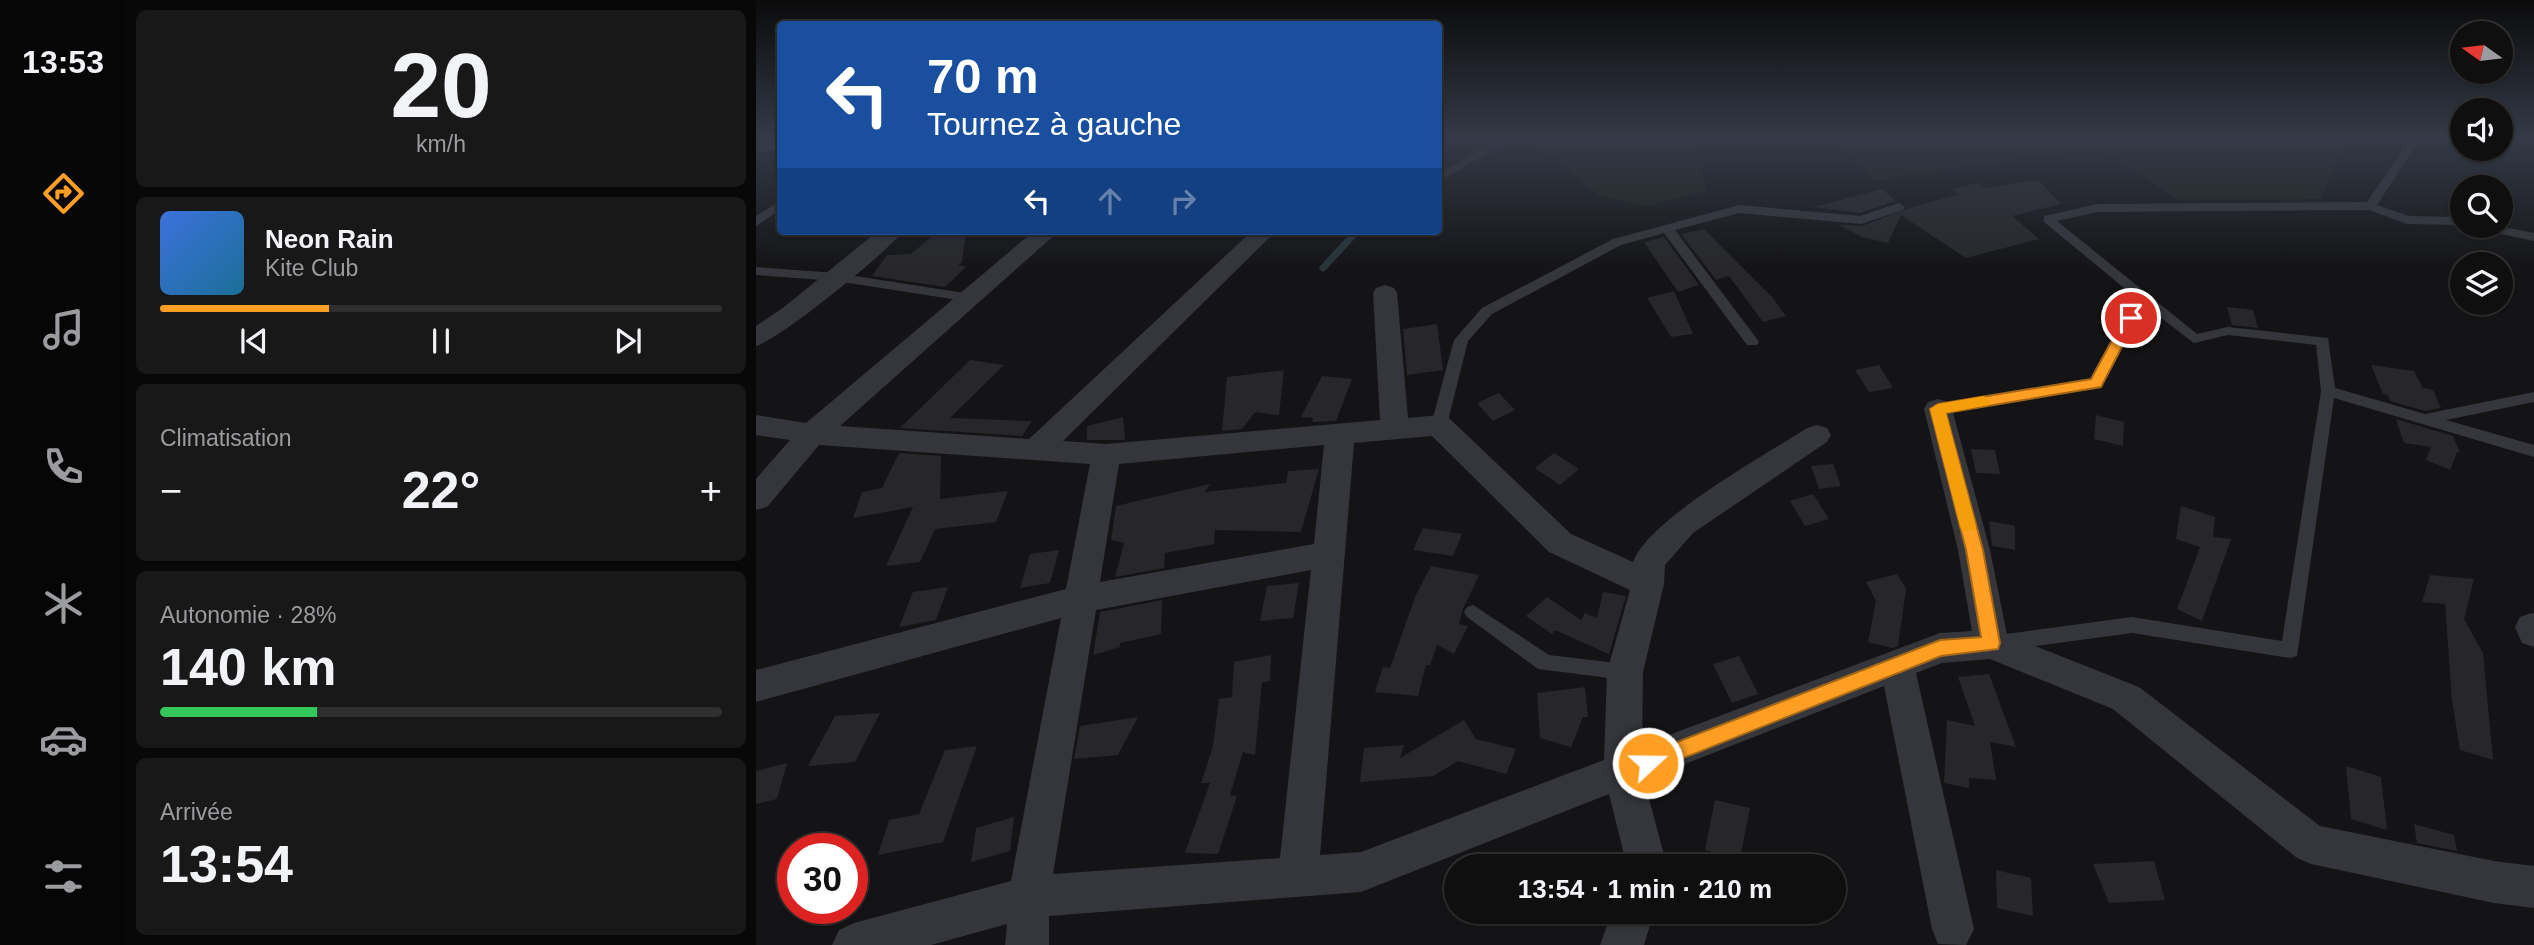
<!DOCTYPE html>
<html lang="fr">
<meta charset="utf-8">
<style>
body{margin:0;font-family:Helvetica,sans-serif;background:#181819;color:#f1f3f6;height:100vh;display:flex;flex-direction:column;font-size:26px;white-space:nowrap}
*{box-sizing:border-box;margin:0}
p{font-size:23px;color:#9b9c9f}
.icon{flex:none;width:38px;height:38px;fill:none;stroke:currentColor;stroke-width:2;stroke-linecap:round;stroke-linejoin:round}
.map{position:relative;flex:1;overflow:hidden}
.details{display:flex;flex-direction:column;gap:10px;padding:10px;background:#080809;width:630px}
.details>*{flex:none}
.guide{position:absolute;left:21px;top:21px;width:665px;height:214px;border-radius:7px;box-shadow:0 2px 5px #0004,0 0 0 2px #2f2f30;background:#1a4fa0;color:#fff;overflow:hidden}
.needle{width:46px;rotate:284deg}
.controls{position:absolute;left:1694px;top:21px;display:grid;gap:14px}
.controls a{display:grid;place-items:center;width:63px;height:63px;border-radius:50%;background:#0f0f10;box-shadow:0 2px 5px #0004,0 0 0 2px #2f2f30;font-size:35px}
.speed{position:absolute;left:21px;top:833px;display:flex;gap:14px;font-size:35px;font-weight:700;text-align:center}
.speed>*{display:grid;place-content:center;width:91px;height:91px;border-radius:50%;background:#0f0f10;box-shadow:0 2px 5px #0004,0 0 0 2px #2f2f30;line-height:1}
.speed .limit{border:10px solid #d22;background:#fff;color:#111}
.pin{position:absolute;display:grid;place-items:center;width:60px;height:60px;color:#fff;margin:-30px;border:4px solid #fff;border-radius:50%;box-shadow:0 2px 7px #0007}
.me{position:absolute;width:77px;margin:-38px;rotate:69deg;stroke-linejoin:round;filter:drop-shadow(0 0 5px #0008)}
.turn{display:flex;align-items:center;gap:24px;height:147px;padding:0 35px;font-size:32px}
.turn .icon{width:91px;height:91px;stroke-width:2.5}
.turn b{display:block;font-size:49px;line-height:60px}
.lanes{display:flex;align-items:center;height:66px;padding:0 35px;background:#0003;justify-content:center;gap:35px;direction:ltr}
.lanes .off{opacity:.35}
.big{font-size:52px;font-weight:700;line-height:1.1}
.details .widget{flex:1;display:flex;flex-direction:column;justify-content:center;gap:10px;min-width:0;padding:0 24px;border-radius:10px;background:#181819}
.details .dial{align-items:center;gap:0}
.dial b{font-size:91px;line-height:1}
.song{display:flex;align-items:center;gap:21px}
.cover{width:84px;height:84px;border-radius:10px;background:linear-gradient(135deg,hsl(220 70% 55%),hsl(200 70% 35%))}
.played{height:7px;border-radius:4px;background:linear-gradient(90deg,#fe9f24 30%,#2f2f30 30%)}
.keys{display:flex;justify-content:space-around;direction:ltr}
.heat{display:flex;justify-content:space-between;align-items:center;font-size:38px;direction:ltr}
.charge{height:10px;border-radius:5px;background:linear-gradient(90deg,#34c759 28%,#2f2f30 0)}
.trip{position:absolute;left:688px;top:854px;width:402px;height:70px;border-radius:35px;background:#0f0f10;box-shadow:0 2px 5px #0004,0 0 0 2px #2f2f30;font-weight:700;line-height:70px;text-align:center}
main{display:flex;flex:1;min-height:0}
.menu{display:flex;flex-direction:column;width:126px;justify-content:space-around;align-items:center;background:#060606;color:#9b9c9f}
.menu .icon{width:49px;height:49px}
.menu .selected{color:#fe9f24}
.menu b{font-size:32px;color:#f1f3f6}
.map>svg:first-child{display:block}
.green{fill:#1a211a}
.lines{fill:none;stroke-linecap:round;stroke-linejoin:round}
.stream{stroke:#29343a;stroke-width:7}
.building{fill:#27272a}
.service{fill:#34363b;fill-rule:evenodd}
.minor{fill:#34363b;fill-rule:evenodd}
.route{fill:#fe9f24;stroke:#a56717;stroke-width:2}
.slow{fill:#f59e0b}
</style>
<main>
<nav class="menu">
<b>13:53</b>
<svg class="icon selected" aria-label="directions" viewBox="0 0 24 24"><path d="M12 3l9 9-9 9-9-9zM9 14v-3h6M13 9l2 2-2 2"/></svg>
<svg class="icon" aria-label="music" viewBox="0 0 24 24"><path d="M9 18V5l10-2v13"/><circle cx="6" cy="18" r="3"/><circle cx="16" cy="16" r="3"/></svg>
<svg class="icon" aria-label="phone" viewBox="0 0 24 24"><path d="M5 4h4l2 5-3 2q2 4 5 5l2-3 5 2v4C11 20 4 13 5 4z"/></svg>
<svg class="icon" aria-label="climate" viewBox="0 0 24 24"><path d="M12 3v18M4 7l16 10M4 17L20 7"/></svg>
<svg class="icon" aria-label="car" viewBox="0 0 24 24"><path d="M5 17H2v-5l4-1 3-4h7l3 4 3 1v5h-3M9 17h6M6 11h13"/><circle cx="7" cy="17" r="2"/><circle cx="17" cy="17" r="2"/></svg>
<svg class="icon" aria-label="filters" viewBox="0 0 24 24"><path d="M4 7h16M4 17h16"/><circle cx="9" cy="7" r="2"/><circle cx="15" cy="17" r="2"/></svg>
</nav>
<section class="details">
<div class="widget dial"><b>20</b><p>km/h</p></div>
<div class="widget">
<div class="song"><i class="cover"></i><div><b>Neon Rain</b><p>Kite Club</p></div></div>
<div class="played"></div>
<div class="keys"><svg class="icon" aria-label="previous" viewBox="0 0 24 24"><path d="M18 5L8 12l10 7zM5 5v14"/></svg><svg class="icon" aria-label="pause" viewBox="0 0 24 24"><path d="M8 5v14M16 5v14"/></svg><svg class="icon" aria-label="next" viewBox="0 0 24 24"><path d="M6 5l10 7-10 7zM19 5v14"/></svg></div>
</div>
<div class="widget"><p>Climatisation</p>
<div class="heat"><a>−</a><b class="big">22°</b><a>+</a></div>
</div>
<div class="widget"><p>Autonomie · 28%</p><b class="big">140 km</b><div class="charge"></div></div>
<div class="widget"><p>Arrivée</p><b class="big">13:54</b></div>
</section>
<div class="map">
<svg width="1778" height="945" viewBox="0 0 1778 945">
<rect width="100%" height="100%" fill="#141416"/>
<!-- green -->
<g class="green">
<polygon points="773,138 932,138 952,191 888,207 842,195"/>
<polygon points="1082,138 1591,138 1565,199 1422,200 1342,147 1117,181"/>
</g>
<g class="lines">
<!-- stream -->
<g class="stream">
<polyline points="682,178 751,138"/>
<polyline points="567,268 601,231"/>
</g>
</g>
<!-- building -->
<g class="building">
<polygon points="1282,180 1305,204 1256,216 1283,239 1210,258 1145,215 1132,243 1106,237 1083,225 1106,226 1151,209 1203,194 1196,189 1222,183 1228,188"/>
<polygon points="1126,189 1140,201 1104,213 1058,207"/>
<polygon points="948,229 1016,297 1030,316 1007,322 973,276 960,280 925,234"/>
<polygon points="182,231 210,231 206,262 202,265 210,267 189,287 116,276 131,255 155,254"/>
<polygon points="908,237 943,285 922,292 888,242"/>
<polygon points="918,291 937,334 915,337 891,298"/>
<polygon points="1471,307 1497,310 1502,328 1476,325"/>
<polygon points="681,324 687,370 651,375 647,329"/>
<polygon points="214,360 248,365 194,418 276,421 266,436 144,428"/>
<polygon points="1123,365 1137,388 1113,392 1099,370"/>
<polygon points="1615,365 1658,371 1667,388 1677,390 1685,408 1669,411 1634,401 1632,395 1627,394"/>
<polygon points="528,370 523,415 499,412 486,429 466,431 471,377"/>
<polygon points="566,376 596,379 580,421 556,422 557,418 545,417"/>
<polygon points="743,393 759,410 737,421 721,403"/>
<polygon points="1340,415 1368,422 1367,446 1338,439"/>
<polygon points="367,417 369,440 331,440 331,426"/>
<polygon points="1640,419 1697,436 1704,453 1701,452 1694,470 1670,460 1675,447 1648,443"/>
<polygon points="1215,449 1239,450 1244,474 1220,473"/>
<polygon points="143,453 185,456 184,499 252,491 240,522 179,529 164,562 130,566 157,507 97,518 106,492 126,488"/>
<polygon points="798,453 823,469 804,485 779,468"/>
<polygon points="1077,464 1085,486 1063,489 1055,466"/>
<polygon points="563,469 545,532 459,530 458,544 409,553 408,568 359,577 368,543 355,540 360,506 454,484 449,492 530,483 532,471"/>
<polygon points="1057,494 1073,519 1049,526 1034,501"/>
<polygon points="1425,506 1459,517 1457,537 1475,539 1446,621 1421,609 1444,547 1420,539"/>
<polygon points="1233,521 1259,526 1259,550 1236,546"/>
<polygon points="667,528 706,534 697,556 657,550"/>
<polygon points="303,550 294,583 264,588 274,554"/>
<polygon points="675,566 723,575 706,611 703,624 712,626 698,654 681,645 674,665 670,665 662,696 619,692 627,667 634,668 660,595"/>
<polygon points="1141,574 1150,589 1142,646 1137,648 1112,642 1120,601 1110,582"/>
<polygon points="1674,575 1718,579 1708,619 1727,653 1737,760 1704,750 1696,700 1689,604 1666,602"/>
<polygon points="543,583 537,618 504,621 511,586"/>
<polygon points="192,587 180,620 143,627 157,592"/>
<polygon points="847,592 870,596 853,654 799,630 796,634 770,616 791,597 825,620 829,613 841,618"/>
<polygon points="406,600 405,634 364,643 364,647 337,655 344,612"/>
<polygon points="515,655 514,681 506,682 499,755 487,752 474,795 481,796 462,854 429,853 454,783 445,783 457,746 463,699 476,697 478,662"/>
<polygon points="983,656 1002,694 976,703 957,664"/>
<polygon points="1233,674 1260,747 1234,742 1240,780 1213,778 1213,788 1188,783 1191,720 1219,726 1202,677"/>
<polygon points="829,687 832,717 827,717 815,747 784,738 781,693"/>
<polygon points="124,713 99,762 52,766 79,716"/>
<polygon points="382,717 362,755 318,759 324,726"/>
<polygon points="708,720 720,739 760,749 750,774 702,761 677,776 604,782 608,748 648,745 644,758"/>
<polygon points="221,746 187,842 122,855 133,820 163,814 189,750"/>
<polygon points="31,763 21,799 0,804 0,771"/>
<polygon points="1590,766 1625,777 1631,830 1595,819"/>
<polygon points="959,800 994,808 984,858 949,850"/>
<polygon points="258,817 254,851 215,862 220,828"/>
<polygon points="1658,824 1698,835 1701,851 1661,843"/>
<polygon points="1398,861 1409,900 1353,903 1337,864"/>
<polygon points="1240,870 1275,878 1277,916 1241,908"/>
</g>
<g class="lines">
<!-- service -->
<g class="service">
<polygon points="1655,138 1665,138 1621,205 1653,216 1706,217 1706,225 1651,224 1613,210 1342,212 1301,221 1441,334 1472,327 1572,338 1579,388 1669,414 1778,392 1778,402 1690,420 1778,445 1778,457 1578,398 1541,656 1534,658 1376,633 1243,651 1237,648 1234,643 1237,638 1243,635 1376,617 1526,641 1565,391 1560,345 1472,335 1438,343 1388,305 1345,386 1182,414 1177,413 1175,409 1182,404 1335,379 1379,297 1288,222 1288,216 1342,204 1611,202"/>
<polygon points="24,143 24,149 0,153 0,147"/>
<polygon points="24,201 24,210 0,226 0,216"/>
<polygon points="1143,203 1149,207 1147,210 1105,224 984,213 919,230 1001,339 1003,342 1001,345 991,345 908,233 865,245 736,314 712,341 691,425 683,430 675,425 698,340 726,308 857,239 984,205 1104,216"/>
<polygon points="1720,226 1742,226 1778,233 1778,241 1722,229"/>
<polygon points="0,267 80,273 215,294 222,298 215,302 80,281 0,275"/>
<polygon points="717,605 793,655 869,664 876,666 878,672 876,678 869,680 782,669 711,617 708,612 711,607"/>
</g>
<!-- minor -->
<g class="minor">
<path d="M122,231H147C133,251 23,340 0,346V326L28,307Z"/>
<path d="M278,231H303L84,426L273,439L496,231H520L307,441L350,444L624,420L617,293L620,288L629,285L638,288L641,293L652,418L683,415L693,418L815,534L877,562C894,518 1008,456 1051,428L1061,425L1071,428L1075,435L1071,442L937,533L909,565L908,584L887,672L886,745L1184,633L1216,631L1202,550L1168,409L1172,402L1182,399L1192,402L1196,409L1234,550L1251,635L1383,687L1564,826L1738,861L1778,866V908L1738,903L1555,864L1541,858L1357,709L1234,659L1186,663L1160,673L1218,929L1210,945L1182,944L1176,929L1128,686L888,780L911,866H871L853,794L605,892L293,916V945H249L251,924L175,945H76L83,930L98,923L255,881L305,618L0,702V670L310,589L334,464L63,445L11,507L0,510V479L34,440L0,435V415L50,423ZM676,436L793,552L874,590L851,672L848,760L605,852L564,855L598,443ZM568,445L558,544L344,582L363,464ZM555,570L524,858L297,874L340,610Z"/>
<polygon points="1776,613 1778,613 1778,647 1766,643 1759,627 1764,617"/>
<polygon points="856,912 898,912 888,945 844,945"/>
</g>
</g>
<!-- sky -->
<linearGradient id="sky" x2="0" y2="1"><stop stop-color="#0b0b0c"/><stop offset="0.51" stop-color="#343a47"/><stop offset="1" stop-color="#343a47" stop-opacity="0"/></linearGradient>
<rect width="1778" height="270" fill="url(#sky)"/>
<!-- route -->
<polygon class="route" points="1375,314 1381,318 1345,387 1190,413 1227,550 1244,643 1242,649 1185,656 892,772 885,769 882,763 885,756 1184,640 1225,637 1210,550 1174,409 1182,404 1335,379 1368,318"/>
<!-- slow -->
<polygon class="slow" points="1228,396 1235,401 1233,405 1190,413 1220,526 1218,531 1206,531 1204,526 1174,409 1182,404"/>
</svg>
<div class="controls">
<a><svg class="needle" viewBox="-14 -14 28 28"><path d="M0-13l5 13h-10z" fill="#e53935"/><path d="M0 13l5-13h-10z" fill="#9b9c9f"/></svg></a>
<a><svg class="icon" aria-label="sound" viewBox="0 0 24 24"><path d="M4 9h4l5-4v14l-5-4H4zM17 9q2 3 0 6"/></svg></a>
<a><svg class="icon" aria-label="search" viewBox="0 0 24 24"><circle cx="10" cy="10" r="6"/><path d="M15 15l6 6"/></svg></a>
<a><svg class="icon" aria-label="layers" viewBox="0 0 24 24"><path d="M12 4l9 5-9 5-9-5zM3 14l9 5 9-5"/></svg></a>
</div>
<div class="speed"><div class="limit">30</div></div>
<div class="pin" style="left:1375px;top:318px;background:#d93025"><svg class="icon" aria-label="arrive" viewBox="0 0 24 24"><path d="M6 21V4h12l-3 4 3 4H6"/></svg></div>
<svg class="me" style="left:892px;top:763px" viewBox="-20 -20 40 40"><circle r="17" fill="#fe9f24" stroke="#fff" stroke-width="3"/><path d="M0-11L8 9 0 5-8 9z" fill="#fff"/></svg>
<div class="trip">13:54 · 1 min · 210 m</div>
<div class="guide">
<div class="turn"><svg class="icon" aria-label="left" viewBox="0 0 24 24"><path d="M17 20v-9H6M10 6l-5 5 5 5"/></svg><div><b>70 m</b>Tournez à gauche</div></div>
<div class="lanes"><svg class="icon" aria-label="left" viewBox="0 0 24 24"><path d="M17 20v-9H6M10 6l-5 5 5 5"/></svg><svg class="icon off" aria-label="ahead" viewBox="0 0 24 24"><path d="M12 20V5M6 11l6-6 6 6"/></svg><svg class="icon off" aria-label="right" viewBox="0 0 24 24"><path d="M7 20v-9h11M14 6l5 5-5 5"/></svg></div>
</div>
</div>
</main>
